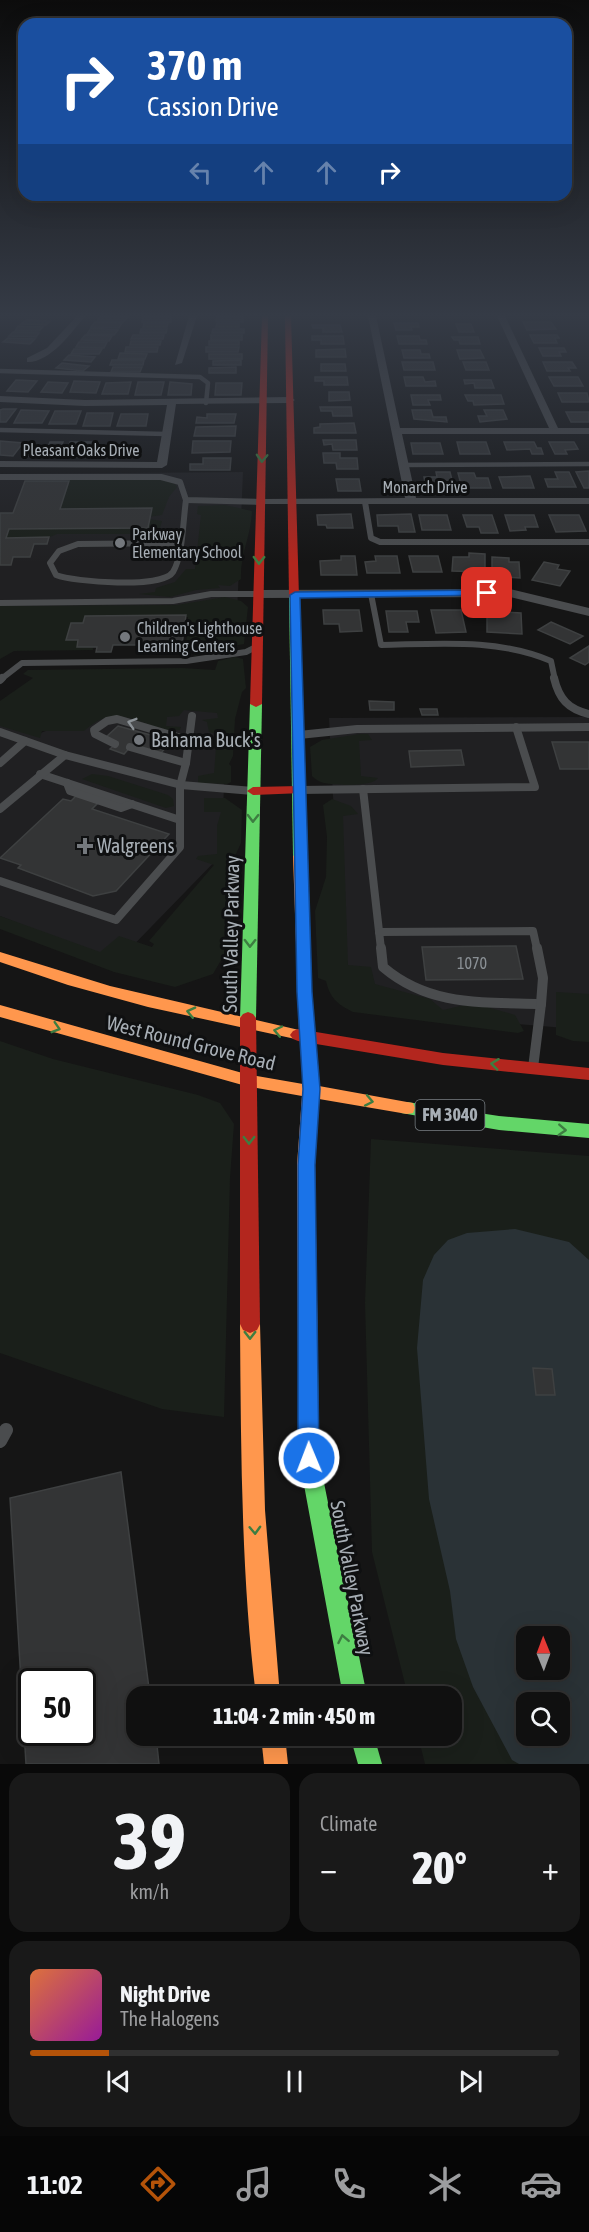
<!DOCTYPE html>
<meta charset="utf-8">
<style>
body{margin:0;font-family:"Asap Condensed",sans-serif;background:#191919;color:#f1f3f6;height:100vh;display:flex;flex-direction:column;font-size:22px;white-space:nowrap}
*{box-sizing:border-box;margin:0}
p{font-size:20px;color:#9c9d9f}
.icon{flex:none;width:33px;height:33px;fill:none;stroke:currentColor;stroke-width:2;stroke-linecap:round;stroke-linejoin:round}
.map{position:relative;height:1764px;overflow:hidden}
.sheet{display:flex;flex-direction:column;gap:9px;padding:9px;background:#090909;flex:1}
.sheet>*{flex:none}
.banner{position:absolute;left:18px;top:18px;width:554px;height:183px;border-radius:18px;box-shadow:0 6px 24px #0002,0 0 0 2px #303030;background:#1a4fa0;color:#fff;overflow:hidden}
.needle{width:39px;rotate:359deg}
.fabs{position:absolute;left:516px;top:1626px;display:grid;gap:12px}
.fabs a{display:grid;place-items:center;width:54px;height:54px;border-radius:12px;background:#101010;box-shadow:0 6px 24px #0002,0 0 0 2px #303030;font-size:30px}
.speed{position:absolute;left:18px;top:1668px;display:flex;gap:12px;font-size:30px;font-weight:700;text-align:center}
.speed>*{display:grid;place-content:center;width:78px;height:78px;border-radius:50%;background:#101010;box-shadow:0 6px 24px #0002,0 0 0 2px #303030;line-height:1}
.speed .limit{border:3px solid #111;border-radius:9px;background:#fff;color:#111}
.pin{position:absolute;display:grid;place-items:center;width:51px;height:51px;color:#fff;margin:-26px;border-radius:12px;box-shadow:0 3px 9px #0006}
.me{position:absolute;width:66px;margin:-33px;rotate:359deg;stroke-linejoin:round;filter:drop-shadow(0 0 4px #0008)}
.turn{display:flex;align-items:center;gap:21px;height:126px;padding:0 30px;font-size:27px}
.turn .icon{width:78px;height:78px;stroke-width:2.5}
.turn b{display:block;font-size:42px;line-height:51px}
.lanes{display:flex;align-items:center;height:57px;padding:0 30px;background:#0003;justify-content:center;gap:30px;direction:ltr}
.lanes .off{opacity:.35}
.big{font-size:45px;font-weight:800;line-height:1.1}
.sheet .card{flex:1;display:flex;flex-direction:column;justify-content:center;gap:9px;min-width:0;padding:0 21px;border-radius:18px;background:#191919}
.sheet .dial{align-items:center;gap:0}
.dial b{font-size:78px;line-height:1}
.song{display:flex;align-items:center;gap:18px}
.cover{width:72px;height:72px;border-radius:9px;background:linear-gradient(135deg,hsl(20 70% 55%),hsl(300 70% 35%))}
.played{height:6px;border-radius:3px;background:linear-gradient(90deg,#b45309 15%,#303030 15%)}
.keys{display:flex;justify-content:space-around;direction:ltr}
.heat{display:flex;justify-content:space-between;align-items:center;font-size:33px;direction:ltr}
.sheet .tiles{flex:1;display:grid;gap:9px;grid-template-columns:1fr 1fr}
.card:last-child{grid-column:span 2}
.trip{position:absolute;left:126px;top:1686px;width:336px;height:60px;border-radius:18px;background:#101010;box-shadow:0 6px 24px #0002,0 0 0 2px #303030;font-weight:800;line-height:60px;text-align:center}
.menu{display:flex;height:96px;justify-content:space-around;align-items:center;background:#060606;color:#9c9d9f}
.menu .icon{width:42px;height:42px}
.menu .on{color:#b45309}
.menu b{font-size:27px;color:#f1f3f6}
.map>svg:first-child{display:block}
.built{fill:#202022}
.green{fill:#1a1f1a;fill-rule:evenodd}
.water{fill:#2a3236;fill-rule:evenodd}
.building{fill:#333435;stroke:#3e4041;stroke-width:1.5;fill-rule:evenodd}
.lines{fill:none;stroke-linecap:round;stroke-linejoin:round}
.lane-far4{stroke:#4a4c4e;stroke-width:4.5}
.lane-far3{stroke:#4a4c4e;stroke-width:6}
.lane-far2{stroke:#4a4c4e;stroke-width:8}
.lane-far1{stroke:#4a4c4e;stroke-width:10}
.lane{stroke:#4a4c4e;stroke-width:14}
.street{fill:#4a4c4e;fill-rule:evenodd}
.fast{fill:#63d668;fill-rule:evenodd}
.slow{fill:#ff974d;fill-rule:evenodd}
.jam{fill:#b3261e;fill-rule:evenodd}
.oneway{stroke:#3d7d41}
.oneway2{stroke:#8b9196}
.route{fill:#1a73e8;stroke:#114b97;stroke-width:1.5}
.poi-dot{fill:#74787d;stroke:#0f1011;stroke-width:2}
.labels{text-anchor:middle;stroke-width:6;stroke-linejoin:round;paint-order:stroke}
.far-street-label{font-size:16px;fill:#a7aeb5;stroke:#0f1011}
.far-poi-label{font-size:16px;fill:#a7aeb5;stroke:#0f1011;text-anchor:start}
.number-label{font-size:16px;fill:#8a9095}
.shield{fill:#0f1011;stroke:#797f84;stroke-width:1.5}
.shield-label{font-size:18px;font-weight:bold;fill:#a7aeb5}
.poi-label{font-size:20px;fill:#a7aeb5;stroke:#0f1011;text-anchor:start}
.street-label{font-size:20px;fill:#a7aeb5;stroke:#0f1011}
</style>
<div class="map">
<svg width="589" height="1764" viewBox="0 0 589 1764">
<rect width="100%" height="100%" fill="#151515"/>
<!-- built -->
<g class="built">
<polygon points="243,472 237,613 0,614 0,474"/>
<polygon points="108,708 226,711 222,854 117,962 0,916 0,723 35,735"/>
<polygon points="589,717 589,1030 471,1020 392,1009 342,971 329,718"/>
</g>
<!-- green -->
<g class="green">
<polygon points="68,480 166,480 174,483 177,487 169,497 162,515 149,517 149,519 162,521 160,528 149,534 57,534 45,539 4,539 8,528 58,509"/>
<path d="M225,505L252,511C251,537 240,554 241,579L230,586L218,585L220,588L196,590L170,597L139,594L155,592L156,588L175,582L186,569H195L201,515L197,514L198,506Z"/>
<polygon points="225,597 241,601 248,607 244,644 211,650 195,656 186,646 188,617 91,617 93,650 14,651 0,659 0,606 177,605"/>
<path d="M235,657L243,659L246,688L242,692L235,719L233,756L229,764L231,766V782L227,784L198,783V776L214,773L217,734L209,732L207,722L202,720L218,718L217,713L184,710L179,716L167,717L166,726L181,727L180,730L167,731C134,720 113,704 84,731H42L40,738L0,726V701L33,678L23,674L28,670L182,668L215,670L218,661Z"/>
<path d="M360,734H368L372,740L359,741L361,776L378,778C373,787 335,785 324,783C319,782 315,779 312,776L310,747L322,740Z"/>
<polygon points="92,774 108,776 168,795 173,799 174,806 166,808 82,779"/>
<polygon points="204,798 225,798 242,810 241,843 235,856 239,859 240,863 225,912 224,955 213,974 175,987 114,972 0,929 0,916 100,952 119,936 152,947 154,944 149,941 214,865 196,859 198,856 217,854 217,826 221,812 204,812"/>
<path d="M332,799L351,806L358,814L343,816L348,965L371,967L375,984L430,999L443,1010L473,1003L515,1015L524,1031L518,1033L353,1012C337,1004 330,998 326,981L318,978L315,911L326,877L327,837L323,805Z"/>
<polygon points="556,992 589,994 589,1042 573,1041 556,1035"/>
<polygon points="0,1041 53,1059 198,1095 220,1103 234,1124 230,1178 224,1417 162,1409 0,1353"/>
<path d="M371,1139L589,1156V1764H425L418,1736H452V1696H408L372,1552L365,1303ZM526,1636H560V1670H526ZM526,1702H560V1736H526Z"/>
</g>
<!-- water -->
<path class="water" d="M515,1229L569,1242L589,1260V1764H519L512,1760L473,1687L456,1639L450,1591L429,1499L417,1348L423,1280L434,1255L448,1240L467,1233ZM526,1636H560V1670H526ZM526,1702H560V1736H526Z"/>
<!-- building -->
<g class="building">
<polygon points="101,316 127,317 123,322 97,321"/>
<polygon points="143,317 171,317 171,322 142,322"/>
<polygon points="217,317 243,317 243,322 216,321"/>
<polygon points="26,320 50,321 46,325 21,324"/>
<polygon points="95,322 122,323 119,328 91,327"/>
<polygon points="523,322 551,322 556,329 527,330"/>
<polygon points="144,323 168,323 167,327 143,327"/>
<polygon points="217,323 239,323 239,327 216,327"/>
<polygon points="394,323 418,323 419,327 411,327 412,330 396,330"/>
<polygon points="456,324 471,324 474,332 459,332"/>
<polygon points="312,325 340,325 342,332 323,332 323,328 313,328"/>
<polygon points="18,326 43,327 39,331 15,331"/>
<polygon points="91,328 118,330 114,335 87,334"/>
<polygon points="141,329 167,329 166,333 140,333"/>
<polygon points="213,329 244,329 244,333 212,333"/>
<polygon points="13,332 39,333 36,337 9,336"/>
<polygon points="85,335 112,336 109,341 81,340"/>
<polygon points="133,335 164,335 163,339 131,339"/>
<rect x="211" y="335" width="31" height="5"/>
<polygon points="530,335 557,335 559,338 555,338 557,343 534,343"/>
<polygon points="312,336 343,336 344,344 321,344 321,340 312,340"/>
<polygon points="397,336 419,336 420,340 426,340 427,344 399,344"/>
<polygon points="452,337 478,337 480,344 460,344 459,340 454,340"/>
<polygon points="8,338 35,339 30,344 3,342"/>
<polygon points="131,341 161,341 160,345 130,345"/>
<rect x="209" y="341" width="30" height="4"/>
<polygon points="79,342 107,342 104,348 76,347"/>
<polygon points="126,347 158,347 157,352 125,352"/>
<polygon points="206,347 239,347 238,352 206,352"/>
<polygon points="539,348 564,348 566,352 559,352 561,356 543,356"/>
<polygon points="74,349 102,349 99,354 71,354"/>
<polygon points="345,349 346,357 316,357 316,350"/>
<polygon points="402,350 420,350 421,354 429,354 430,358 404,358"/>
<polygon points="457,350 480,350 484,358 460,359"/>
<polygon points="120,353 147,354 145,359 118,359"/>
<rect x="209" y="354" width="33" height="5"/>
<polygon points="69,355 95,357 91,362 64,360"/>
<polygon points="112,360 144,360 143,365 110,365"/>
<polygon points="241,360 241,365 213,365 213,361"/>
<polygon points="402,362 433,362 435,370 404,370"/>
<polygon points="463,362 486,362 489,370 466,370"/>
<polygon points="543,362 572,362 576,368 568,368 570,371 547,371"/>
<polygon points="62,363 89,366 83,371 56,368"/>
<polygon points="321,364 345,364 346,371 321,371"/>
<polygon points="113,367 142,367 140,372 111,372"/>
<polygon points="236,367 236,373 209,373 209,368"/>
<polygon points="315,377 347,377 348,385 324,385 324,381 315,381"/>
<polygon points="404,377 423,377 425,382 435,381 436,386 406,386"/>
<polygon points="549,377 578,377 583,386 554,386"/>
<polygon points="16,380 37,381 28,392 7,391"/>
<polygon points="464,380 491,380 494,388 475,388 474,383 465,384"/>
<polygon points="74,381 100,382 96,393 70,392"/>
<polygon points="48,382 68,383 62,393 41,392"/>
<polygon points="131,382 128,394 102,394 106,383"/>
<polygon points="138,382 164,382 161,395 135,395"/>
<polygon points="170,382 192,384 191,395 168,395"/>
<polygon points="216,383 242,383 241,395 215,395"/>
<polygon points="329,392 349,392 350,400 329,401"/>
<polygon points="558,393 587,393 589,402 562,402"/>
<polygon points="411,395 440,395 441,400 428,400 430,405 413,405"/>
<polygon points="465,395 501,395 504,404 474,405 473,401 468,401"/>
<polygon points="320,407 351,407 352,416 333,416 332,411 321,411"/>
<polygon points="3,409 16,409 6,422 0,422 0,410"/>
<polygon points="21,410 49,411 42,423 14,423"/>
<polygon points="412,410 431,410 433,417 446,417 447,422 414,419"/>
<polygon points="484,410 503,410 507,419 480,422 478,416 487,416"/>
<polygon points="55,411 81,411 76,424 49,424"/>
<polygon points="566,412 589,412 589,422 571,422"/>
<polygon points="87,413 113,413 110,426 83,426"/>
<polygon points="121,414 148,414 146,426 117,426"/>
<polygon points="207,414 236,414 234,423 196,423 197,417 207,418"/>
<polygon points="354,423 356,433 314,433 314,428 320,427 320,424"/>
<polygon points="236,426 235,436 194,436 196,427"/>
<polygon points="323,440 356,440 357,450 333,450 332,444 324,445"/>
<polygon points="0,441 23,443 13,456 0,455"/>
<polygon points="193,441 231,441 230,452 192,453"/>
<polygon points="50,442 63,442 57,456 28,456 32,447 48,447"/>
<polygon points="70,442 98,442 93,457 65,457"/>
<polygon points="457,442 486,442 490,454 460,454"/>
<polygon points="504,442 534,442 537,448 541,448 543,454 532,454 530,449 507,450"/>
<polygon points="549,442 574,442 578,449 565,450 567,454 555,454"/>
<polygon points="411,443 440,443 443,454 413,454"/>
<polygon points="105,446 136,446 134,457 102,457"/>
<polygon points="323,453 340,453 340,458 357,458 358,469 337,469 336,463 324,463"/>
<polygon points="203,458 231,458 230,470 190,470 190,464 203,464"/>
<polygon points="589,471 589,488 584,488 576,472"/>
<polygon points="436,472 450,472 454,488 426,488 424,477 437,477"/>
<polygon points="555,472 569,472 576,487 548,487 545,479 558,479"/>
<polygon points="458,473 474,473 476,478 488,478 491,488 462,488"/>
<polygon points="530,476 534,488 503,488 499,477"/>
<polygon points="336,479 359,479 361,491 338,491"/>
<polygon points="25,481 69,481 60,509 152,508 148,528 9,529 6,538 49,537 47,544 34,544 30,557 13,557 11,565 0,565 0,513 13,513"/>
<polygon points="351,514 353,528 327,528 326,525 318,525 317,515"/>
<polygon points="411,514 415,532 399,532 398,526 378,526 377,515"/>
<polygon points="419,515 447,515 451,530 422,530"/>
<polygon points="463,515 492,515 498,533 481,533 479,527 467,527"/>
<polygon points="505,515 534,515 538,527 525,527 526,530 510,531"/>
<polygon points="549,515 579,515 586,531 556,532"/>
<polygon points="469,553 485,554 485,572 452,571 453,557 469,557"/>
<polygon points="341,556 355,556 357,575 321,575 320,561 341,560"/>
<polygon points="375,556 397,556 400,573 367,573 365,562 376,561"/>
<polygon points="409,556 438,556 442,572 413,572"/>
<polygon points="492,557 509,558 509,562 519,562 520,578 492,576"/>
<polygon points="544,562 559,565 557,569 570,571 560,586 532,580"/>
<polygon points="323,610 359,610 362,631 340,632 339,624 324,624"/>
<polygon points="431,610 461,610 466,632 436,633"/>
<polygon points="386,611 417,611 419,622 406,622 408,632 389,632"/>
<polygon points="487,611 521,613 522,634 487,632"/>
<polygon points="186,615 182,645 113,645 111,652 96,652 97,647 77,647 78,640 66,640 71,623 83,623 85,616"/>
<polygon points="551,622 583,636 570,644 538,630"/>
<polygon points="589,646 589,662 585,665 570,658"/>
<polygon points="369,701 394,702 394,710 370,710"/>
<polygon points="420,709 437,709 438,715 422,715"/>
<polygon points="118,726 172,741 160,754 132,745 124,754 110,749 118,742 105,738"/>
<polygon points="552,742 589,742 589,769 560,769"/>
<polygon points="461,750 464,765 411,767 409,751"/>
<polygon points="80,792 102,799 92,809 169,834 116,891 93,896 18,868 21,865 0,858 63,799 71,801"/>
<polygon points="516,946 523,979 426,980 422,947"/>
<polygon points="533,1368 552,1369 555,1395 536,1395"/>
<path d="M121,1472L150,1696H136V1736H156L159,1764H26L10,1498ZM32,1682H82V1732H32Z"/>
</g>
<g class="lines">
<!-- lane-far4 -->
<g class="lane-far4">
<polyline points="0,371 200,377 208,383 206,403"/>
<polyline points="0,430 166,434"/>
<polyline points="403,465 589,464"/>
</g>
<!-- lane-far3 -->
<g class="lane-far3">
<polyline points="0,477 161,477 180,482 186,500 261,502"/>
<polyline points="365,502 371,538 380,542 589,542"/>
<path d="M179,543L78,544L59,551L50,563L56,575C74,582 162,589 173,572C183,556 183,520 186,500"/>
<path d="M371,594L381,645C438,644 497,638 551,661L555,680"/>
<polyline points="0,603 173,601 211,594 259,594"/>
<polyline points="0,680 22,663 186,661 246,652 256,647"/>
</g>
<!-- lane-far2 -->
<g class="lane-far2">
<path d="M554,678C559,699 568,709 589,714"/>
<polyline points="0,680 2,678"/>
<polyline points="0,732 65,755"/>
<polyline points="299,735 357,729 589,727"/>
<polyline points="115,744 95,734 94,730 107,721 117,719 188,740"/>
<polyline points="130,747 186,763"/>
<polyline points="0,763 25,741"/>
<polyline points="40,774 180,820"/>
<polyline points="67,783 70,791 121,808 132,804"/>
<polyline points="363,789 381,949"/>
<polyline points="299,790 535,787 516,727"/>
<polyline points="0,809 65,755 181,785 253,791"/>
<polyline points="0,881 116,920 180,847 180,786 186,763 192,716"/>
<polyline points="379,932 533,931 537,949"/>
</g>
<!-- lane-far1 -->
<g class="lane-far1">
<path d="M381,948L383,967C430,1007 483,1002 541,1004L533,1068"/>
<polyline points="537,948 543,978 541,1004"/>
</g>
<!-- lane -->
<polyline class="lane" points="0,1441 6,1430"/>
<!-- street -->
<g class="street">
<path d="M77,316H85C72,332 50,363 27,362V358L47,348Z"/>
<polygon points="189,316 197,316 182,363 175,365"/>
<polygon points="368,316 376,316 400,428 549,428 497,316 505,316 558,428 589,428 589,434 402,434 416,498 589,498 589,504 257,504 256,502 261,499 405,498"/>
<polygon points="0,396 85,400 290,397 295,400 290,403 176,404 167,465 162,468 0,467 0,461 157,462 167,405 85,406 0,402"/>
<polygon points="510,589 589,608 589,616 510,597 259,598 253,594 259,590"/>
</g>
<!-- fast -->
<g class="fast">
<polygon points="294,594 299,597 307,856 300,860 293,856 289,597"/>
<polygon points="256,701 262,704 256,1018 253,1022 243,1022 240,1018 250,704"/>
<polygon points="407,1102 499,1116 589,1124 589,1138 499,1130 407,1114 401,1113 399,1108 401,1103"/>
<polygon points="308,1359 315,1361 318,1368 319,1458 367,1696 343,1696 299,1458 298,1368 301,1361"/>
<polygon points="350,1736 374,1736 382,1764 358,1764"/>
</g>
<!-- slow -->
<g class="slow">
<polygon points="300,852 307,856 310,968 319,1086 407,1102 413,1103 415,1108 413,1113 407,1114 319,1099 315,1165 318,1368 315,1375 308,1377 301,1375 298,1368 297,1165 302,1096 246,1086 0,1017 0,1005 246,1074 303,1084 300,1040 148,1007 68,985 0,962 0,952 110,986 299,1030 293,856"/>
<path d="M250,1315L257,1318L260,1324L265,1510L280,1696H256C241,1574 241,1448 240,1324L243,1318Z"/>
<polygon points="261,1736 285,1736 288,1764 264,1764"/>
</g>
<!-- jam -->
<g class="jam">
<polygon points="262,316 268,316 262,704 256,707 250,704"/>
<polygon points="285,316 291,316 299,597 294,600 289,597"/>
<polygon points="299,786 303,787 305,790 303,793 253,795 247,791 253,787"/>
<polygon points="248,1012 253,1014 256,1018 260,1324 257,1330 250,1333 243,1330 240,1324 240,1018 243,1014"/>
<polygon points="298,1029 443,1053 589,1068 589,1080 443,1065 298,1041 293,1039 290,1035 293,1031"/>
</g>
</g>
<!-- one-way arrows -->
<defs><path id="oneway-chevron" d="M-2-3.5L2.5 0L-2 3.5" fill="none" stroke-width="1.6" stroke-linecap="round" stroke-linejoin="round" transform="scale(1.5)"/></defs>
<g class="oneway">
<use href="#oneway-chevron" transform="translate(262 458) rotate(92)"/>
<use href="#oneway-chevron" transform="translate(259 560) rotate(91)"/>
<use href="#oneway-chevron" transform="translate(253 818) rotate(91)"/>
<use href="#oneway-chevron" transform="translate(250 943) rotate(91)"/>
<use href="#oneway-chevron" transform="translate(191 1012) rotate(-167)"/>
<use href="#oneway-chevron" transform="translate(56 1028) rotate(17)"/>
<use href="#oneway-chevron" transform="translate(278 1031) rotate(-168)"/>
<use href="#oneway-chevron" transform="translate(495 1064) rotate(-173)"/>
<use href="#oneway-chevron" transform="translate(369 1101) rotate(11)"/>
<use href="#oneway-chevron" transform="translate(562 1130) rotate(3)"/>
<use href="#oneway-chevron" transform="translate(249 1140) rotate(90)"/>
<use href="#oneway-chevron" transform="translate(250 1335) rotate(90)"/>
<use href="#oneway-chevron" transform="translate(255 1530) rotate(88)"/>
<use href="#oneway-chevron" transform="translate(343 1639) rotate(-101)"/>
</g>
<use class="oneway2" href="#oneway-chevron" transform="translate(132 723) rotate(-163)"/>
<!-- sky -->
<linearGradient id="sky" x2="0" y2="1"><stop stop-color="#0c0c0c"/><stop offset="0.56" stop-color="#353b46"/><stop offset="1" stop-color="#353b46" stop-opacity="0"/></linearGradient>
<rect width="589" height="563" fill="url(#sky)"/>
<!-- route -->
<polygon class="route" points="487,590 492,593 490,595 300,598 312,992 320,1089 315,1165 319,1458 316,1466 309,1469 301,1466 298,1458 298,1165 303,1089 297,992 290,595 295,592"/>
<!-- markers -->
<g class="poi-dot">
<circle cx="120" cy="543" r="6"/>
<circle cx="125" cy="637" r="6"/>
<circle cx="139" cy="740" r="6"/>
<path d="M82 837h6v6h6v6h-6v6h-6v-6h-6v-6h6z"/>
</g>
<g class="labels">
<!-- far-street labels -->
<g class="far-street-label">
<text x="81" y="456">Pleasant Oaks Drive</text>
<text x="425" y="493">Monarch Drive</text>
</g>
<!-- far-poi labels -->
<g class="far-poi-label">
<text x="132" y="540">Parkway<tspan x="132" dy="18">Elementary School</tspan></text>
<text x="137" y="634">Children's Lighthouse<tspan x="137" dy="18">Learning Centers</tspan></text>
</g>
<!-- number labels -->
<g class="number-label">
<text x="472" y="969">1070</text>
</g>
<!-- shield labels -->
<rect class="shield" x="415.5" y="1100" width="69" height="30" rx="4.5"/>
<g class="shield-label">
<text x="450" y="1121">FM 3040</text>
</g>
<!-- poi labels -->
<g class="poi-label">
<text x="151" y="747">Bahama Buck's</text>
<text x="97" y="853">Walgreens</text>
</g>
<!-- street labels -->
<g class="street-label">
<text transform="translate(231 934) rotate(-89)" y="7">South Valley Parkway</text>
<text transform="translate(191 1043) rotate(14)" y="7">West Round Grove Road</text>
<text transform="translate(352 1578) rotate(79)" y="7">South Valley Parkway</text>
</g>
</g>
</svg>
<div class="fabs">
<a><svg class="needle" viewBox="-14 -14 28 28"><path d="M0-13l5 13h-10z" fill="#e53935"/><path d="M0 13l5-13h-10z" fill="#9c9d9f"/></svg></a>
<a><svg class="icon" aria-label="search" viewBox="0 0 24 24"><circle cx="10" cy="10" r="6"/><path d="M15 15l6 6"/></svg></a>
</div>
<div class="speed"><div class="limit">50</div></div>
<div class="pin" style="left:487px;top:593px;background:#d93025"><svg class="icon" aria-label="arrive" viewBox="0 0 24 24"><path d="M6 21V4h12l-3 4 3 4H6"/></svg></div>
<svg class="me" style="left:309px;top:1458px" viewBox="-20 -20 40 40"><circle r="17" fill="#1a73e8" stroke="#fff" stroke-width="3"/><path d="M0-11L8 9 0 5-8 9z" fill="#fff"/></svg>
<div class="trip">11:04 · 2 min · 450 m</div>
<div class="banner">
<div class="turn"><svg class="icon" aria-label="right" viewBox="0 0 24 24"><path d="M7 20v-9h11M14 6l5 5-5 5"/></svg><div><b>370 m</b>Cassion Drive</div></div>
<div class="lanes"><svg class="icon off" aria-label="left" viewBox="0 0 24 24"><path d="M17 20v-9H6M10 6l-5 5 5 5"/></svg><svg class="icon off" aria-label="ahead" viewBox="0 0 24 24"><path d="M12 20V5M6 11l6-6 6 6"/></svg><svg class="icon off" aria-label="ahead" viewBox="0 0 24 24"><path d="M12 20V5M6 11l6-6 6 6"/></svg><svg class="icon" aria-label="right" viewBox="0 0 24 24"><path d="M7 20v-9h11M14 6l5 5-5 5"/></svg></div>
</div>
</div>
<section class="sheet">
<div class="tiles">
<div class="card dial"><b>39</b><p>km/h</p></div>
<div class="card"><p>Climate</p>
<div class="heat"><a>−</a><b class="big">20°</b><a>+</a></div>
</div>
<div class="card">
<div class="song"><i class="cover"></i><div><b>Night Drive</b><p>The Halogens</p></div></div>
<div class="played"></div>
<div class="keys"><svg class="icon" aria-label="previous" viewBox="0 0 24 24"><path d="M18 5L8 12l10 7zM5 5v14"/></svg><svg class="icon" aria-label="pause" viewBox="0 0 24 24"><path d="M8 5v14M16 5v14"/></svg><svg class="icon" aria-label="next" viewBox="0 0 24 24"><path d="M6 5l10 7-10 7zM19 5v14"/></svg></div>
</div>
</div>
</section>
<nav class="menu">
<b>11:02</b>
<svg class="icon on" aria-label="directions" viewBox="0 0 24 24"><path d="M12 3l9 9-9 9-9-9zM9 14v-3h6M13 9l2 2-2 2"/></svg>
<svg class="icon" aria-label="music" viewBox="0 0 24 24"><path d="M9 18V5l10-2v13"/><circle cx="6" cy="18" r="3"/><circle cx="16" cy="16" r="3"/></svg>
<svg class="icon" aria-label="phone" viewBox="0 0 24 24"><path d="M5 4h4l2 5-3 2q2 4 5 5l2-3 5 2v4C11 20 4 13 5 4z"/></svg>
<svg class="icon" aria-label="climate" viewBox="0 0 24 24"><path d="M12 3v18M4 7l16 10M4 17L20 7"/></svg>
<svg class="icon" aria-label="car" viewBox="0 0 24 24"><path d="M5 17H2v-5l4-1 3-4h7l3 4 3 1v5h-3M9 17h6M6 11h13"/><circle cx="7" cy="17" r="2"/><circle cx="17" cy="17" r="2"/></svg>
</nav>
